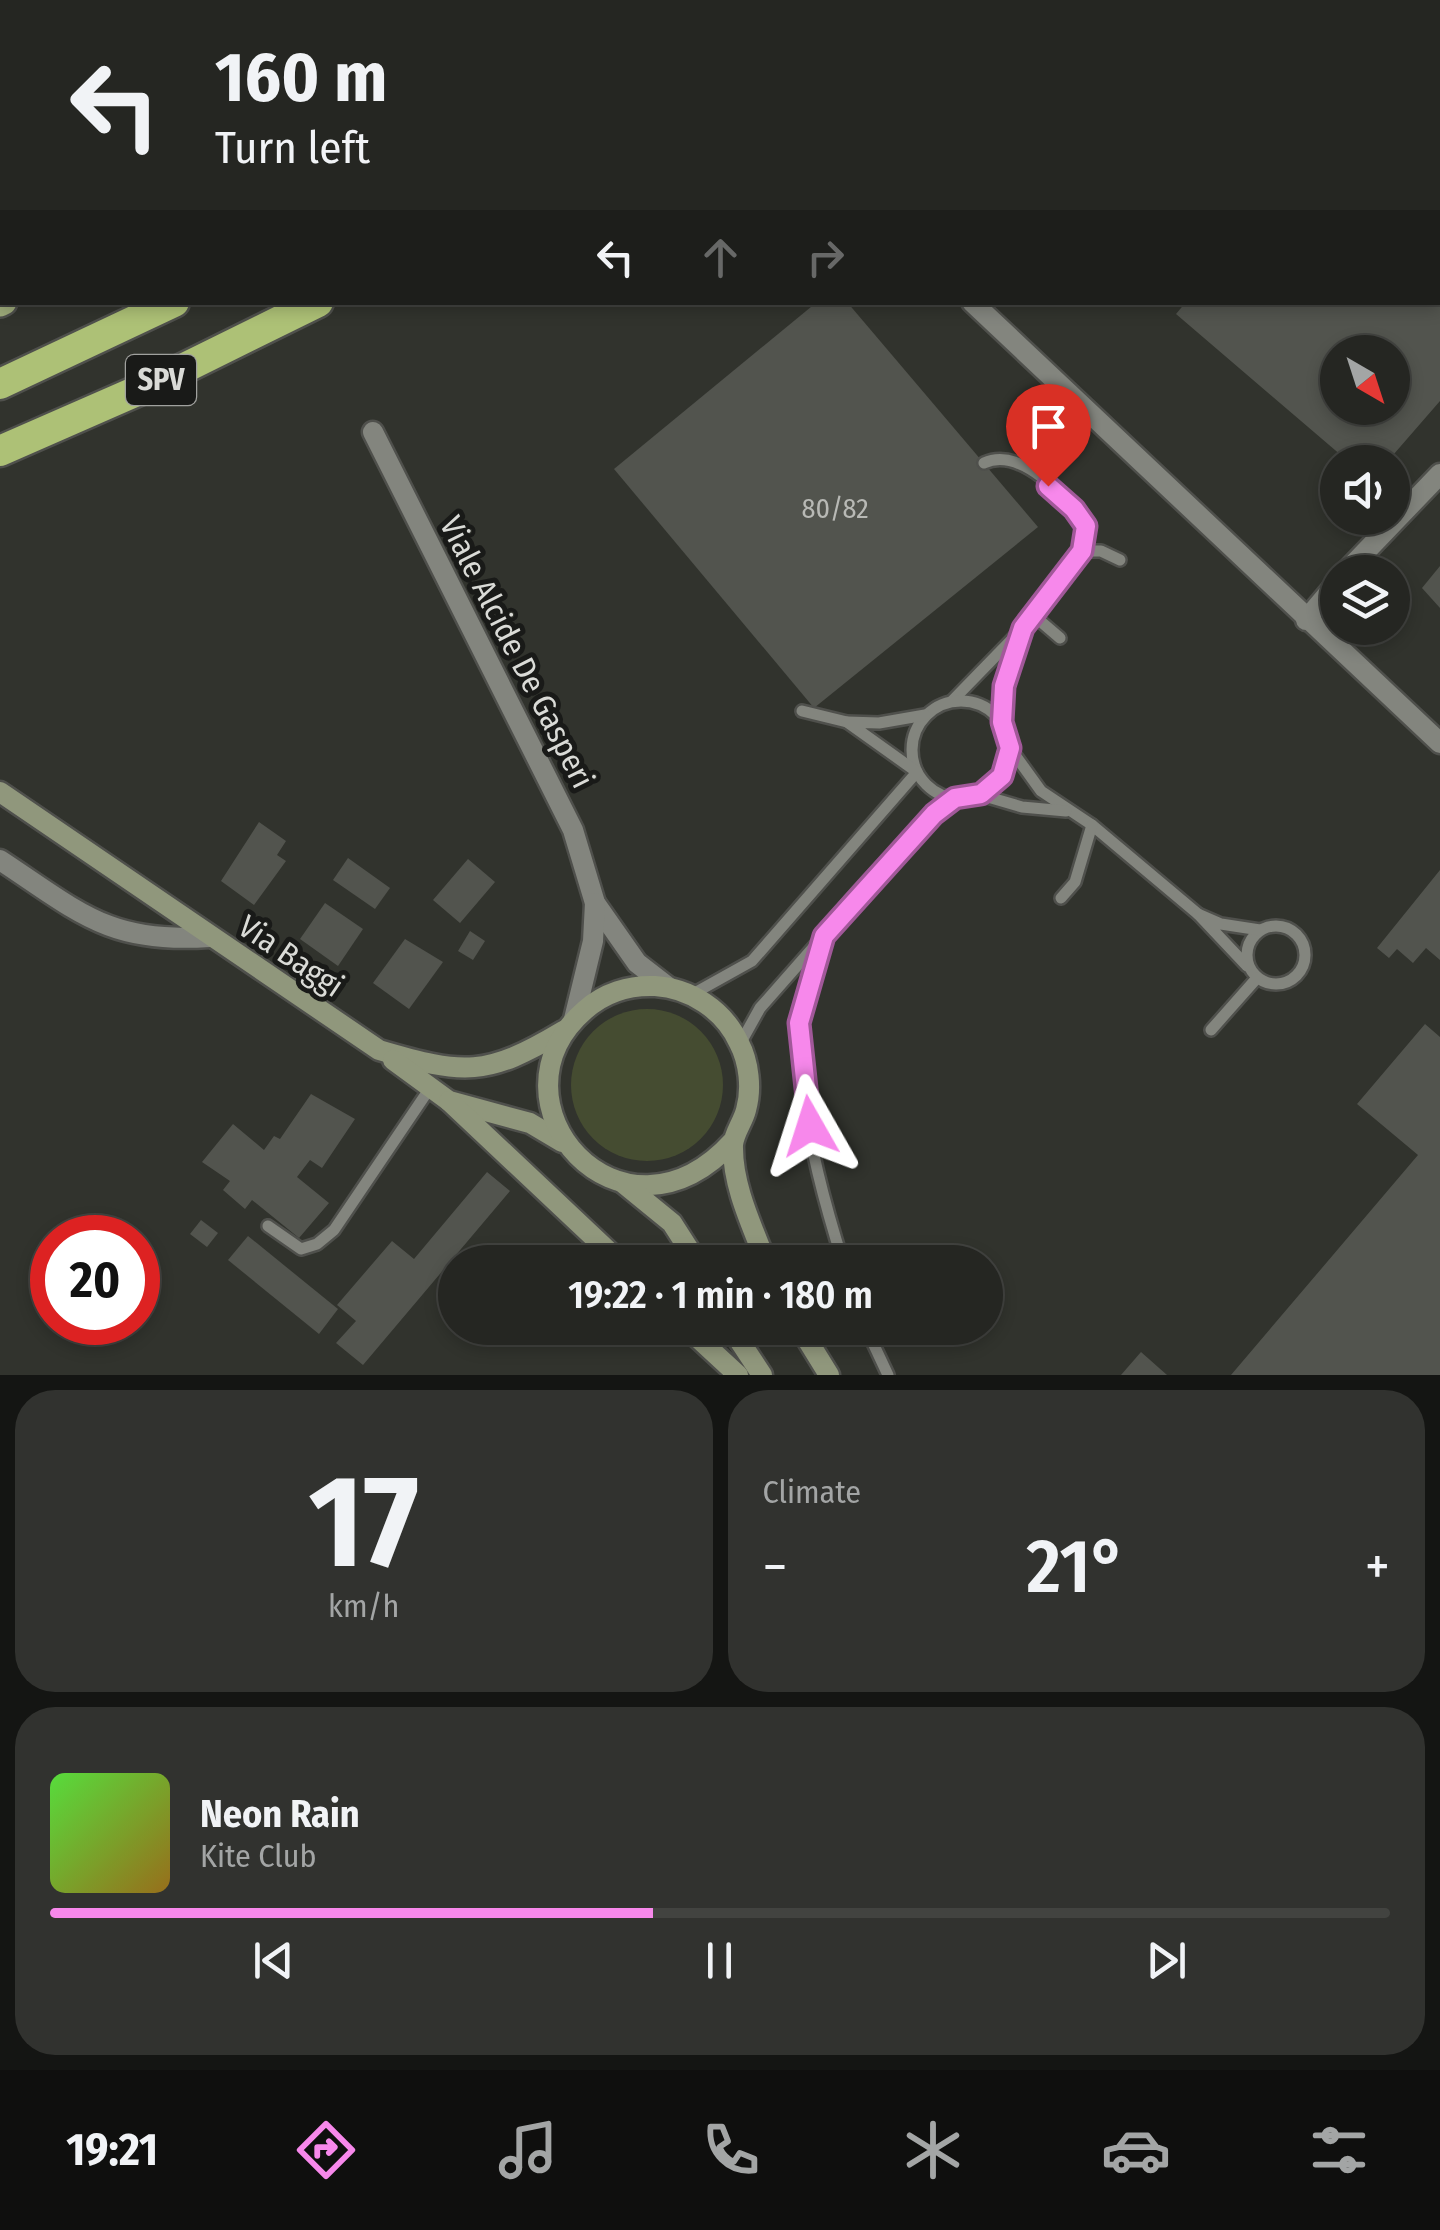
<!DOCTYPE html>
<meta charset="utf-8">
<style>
body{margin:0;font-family:"Fira Sans Condensed",sans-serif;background:#31322f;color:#f1f3f6;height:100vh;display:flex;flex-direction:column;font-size:38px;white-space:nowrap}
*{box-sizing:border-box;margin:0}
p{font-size:32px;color:#a3a5a5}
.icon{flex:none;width:55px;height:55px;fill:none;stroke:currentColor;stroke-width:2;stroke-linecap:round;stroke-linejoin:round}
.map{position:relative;height:1375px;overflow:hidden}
.details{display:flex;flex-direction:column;gap:15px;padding:15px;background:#141513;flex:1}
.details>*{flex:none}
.banner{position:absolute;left:0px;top:0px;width:1440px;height:305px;box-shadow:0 5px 15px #0003,0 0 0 2px #424340;background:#252622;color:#f1f3f6;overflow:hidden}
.needle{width:65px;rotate:141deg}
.fabs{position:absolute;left:1320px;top:335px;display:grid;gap:20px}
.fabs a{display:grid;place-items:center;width:90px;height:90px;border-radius:50%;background:#252622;box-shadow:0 5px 15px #0003,0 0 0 2px #424340;font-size:50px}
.speed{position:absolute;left:30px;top:1215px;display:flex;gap:20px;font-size:50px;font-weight:700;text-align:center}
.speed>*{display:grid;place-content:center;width:130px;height:130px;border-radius:50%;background:#252622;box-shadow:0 5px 15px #0003,0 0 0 2px #424340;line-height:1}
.speed .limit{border:15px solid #d22;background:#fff;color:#111}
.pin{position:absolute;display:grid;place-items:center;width:85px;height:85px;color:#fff;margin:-102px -42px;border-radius:50% 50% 50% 0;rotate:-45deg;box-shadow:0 0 10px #0007}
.pin .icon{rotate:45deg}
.me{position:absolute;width:110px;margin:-55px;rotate:354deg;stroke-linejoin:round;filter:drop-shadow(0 0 8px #0008)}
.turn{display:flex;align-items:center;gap:35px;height:210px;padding:0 50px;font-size:45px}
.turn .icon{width:130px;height:130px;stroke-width:2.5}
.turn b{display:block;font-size:70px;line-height:85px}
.lanes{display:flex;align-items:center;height:95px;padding:0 50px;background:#0003;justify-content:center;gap:50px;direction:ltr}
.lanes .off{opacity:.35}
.big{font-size:75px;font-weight:600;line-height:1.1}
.details .widget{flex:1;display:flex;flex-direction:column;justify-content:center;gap:15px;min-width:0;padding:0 35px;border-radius:40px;background:#31322f}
.details .dial{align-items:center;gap:0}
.dial b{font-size:130px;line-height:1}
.song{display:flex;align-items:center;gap:30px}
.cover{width:120px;height:120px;border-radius:15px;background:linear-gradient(135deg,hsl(110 70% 55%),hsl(40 70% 35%))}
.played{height:10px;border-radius:5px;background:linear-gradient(90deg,#f788eb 45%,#424340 45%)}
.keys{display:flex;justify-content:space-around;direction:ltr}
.heat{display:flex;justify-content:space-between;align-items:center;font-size:55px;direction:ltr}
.details .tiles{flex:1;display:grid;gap:15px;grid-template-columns:1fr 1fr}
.widget:last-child{grid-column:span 2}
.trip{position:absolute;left:438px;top:1245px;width:565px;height:100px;border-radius:50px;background:#252622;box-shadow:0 5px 15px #0003,0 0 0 2px #424340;font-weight:600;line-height:100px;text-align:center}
.tab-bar{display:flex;height:160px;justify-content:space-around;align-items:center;background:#0f0f0e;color:#a3a5a5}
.tab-bar .icon{width:70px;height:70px}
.tab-bar .current{color:#f788eb}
.tab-bar b{font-size:45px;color:#f1f3f6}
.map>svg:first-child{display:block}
.green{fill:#454c31}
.building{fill:#52544e;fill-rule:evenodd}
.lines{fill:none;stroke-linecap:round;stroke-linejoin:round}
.service-casing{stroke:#4f504c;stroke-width:16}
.minor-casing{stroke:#4f504c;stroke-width:25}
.secondary-casing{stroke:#4f504c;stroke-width:25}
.primary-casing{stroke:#4f504c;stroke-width:30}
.motorway-casing{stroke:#4f504c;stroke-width:35}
.service{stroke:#83857e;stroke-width:11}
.minor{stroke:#83857e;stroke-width:20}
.secondary{stroke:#90977c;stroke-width:20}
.primary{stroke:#9ca979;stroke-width:25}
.motorway{stroke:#adc176;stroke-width:30}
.route-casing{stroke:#a15899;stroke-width:25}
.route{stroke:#f788eb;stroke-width:18}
.labels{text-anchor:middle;stroke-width:10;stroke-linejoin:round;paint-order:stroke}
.number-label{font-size:28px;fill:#b8b9b5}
.shield{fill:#191a18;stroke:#a0a19e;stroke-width:2.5}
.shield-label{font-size:30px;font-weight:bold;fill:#dadbd7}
.street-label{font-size:32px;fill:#dadbd7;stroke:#191a18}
</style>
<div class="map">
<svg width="1440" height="1375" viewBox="0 0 1440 1375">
<rect width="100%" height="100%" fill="#31332d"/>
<!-- green -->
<circle class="green" cx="647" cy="1085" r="76"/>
<!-- building -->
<g class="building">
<polygon points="817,302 847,302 1038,527 814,708 614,469"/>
<path d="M1186,302H1440V401L1387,462H1349L1176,314ZM1338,352H1392V408H1338Z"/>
<polygon points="1440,566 1440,608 1422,588"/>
<polygon points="259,822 286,841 277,855 286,861 254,905 221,881"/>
<polygon points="348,858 390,888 375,909 333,880"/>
<polygon points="468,859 495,882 460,923 433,900"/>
<polygon points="1440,870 1440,960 1426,948 1413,963 1397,949 1389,958 1377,948"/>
<polygon points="325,903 363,929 338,966 300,939"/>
<polygon points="470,931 485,941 473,960 458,951"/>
<polygon points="405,939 443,962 409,1009 373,983"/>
<polygon points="1425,1024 1440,1037 1440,1375 1231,1375 1418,1155 1357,1104"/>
<polygon points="311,1094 355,1119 322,1168 310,1160 297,1177 329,1203 299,1238 252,1200 245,1209 223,1190 230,1181 202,1162 233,1124 264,1150 274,1136 280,1139"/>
<polygon points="487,1172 510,1191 363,1365 336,1343 356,1321 337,1305 392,1241 414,1259"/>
<polygon points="201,1220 218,1233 207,1247 190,1234"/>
<polygon points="248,1236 338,1309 319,1334 228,1260"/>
<polygon points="1141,1352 1167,1375 1121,1375"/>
</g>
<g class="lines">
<!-- service casing -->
<g class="service-casing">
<g id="service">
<polyline points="224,2 225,0"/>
<polyline points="936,2 939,0"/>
<polyline points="0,110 2,109"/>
<path d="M984,463C1021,446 1067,497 1086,526L1082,551L1023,628"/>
<polyline points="1082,551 1101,551 1120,560"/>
<polyline points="1032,614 1060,638"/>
<polyline points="952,701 1023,628 1004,687 1002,722"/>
<circle cx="961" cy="750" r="49"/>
<polyline points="802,711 847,722"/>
<polyline points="1010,748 1041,791 1092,825 1198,914"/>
<polyline points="981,795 1022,807 1066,811"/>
<polyline points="1061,898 1075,882 1092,825"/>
<circle cx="1276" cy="955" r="29"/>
<polyline points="1247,966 1198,914 1221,924 1260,930"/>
<polyline points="691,995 752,961 917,772 847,722 879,723 925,715"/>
<polyline points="1211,1030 1257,978"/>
<polyline points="740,1044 760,1008 819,941"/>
<polyline points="268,1226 301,1249 317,1244 334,1230 430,1088"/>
<path d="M843,1262C812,1164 778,1037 823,938C838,906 924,821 955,798"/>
<polyline points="866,1328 888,1375"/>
</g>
</g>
<!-- minor casing -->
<g class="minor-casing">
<g id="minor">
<polyline points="972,302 1440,743"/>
<polyline points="373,432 573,830 595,903 637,963 668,987"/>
<polyline points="1346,572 1440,474"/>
<polyline points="1306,620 1338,582"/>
<path d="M0,860C79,912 109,944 209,937"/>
<polyline points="574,1019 593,941 595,903"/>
</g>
</g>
<!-- secondary casing -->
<g class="secondary-casing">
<g id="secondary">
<path d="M0,792L379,1050C464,1075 486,1077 563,1031"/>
<polyline points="393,1060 449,1101 530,1123 562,1142"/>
<polyline points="449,1101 620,1262"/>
<path d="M733,1141C621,1264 480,1101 585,1010C604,993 629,985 655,986C690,988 724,1010 739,1043C749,1062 752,1089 746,1110C743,1122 734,1133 733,1145C732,1185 752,1226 766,1262"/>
<polyline points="623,1183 672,1223 697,1262"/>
<polyline points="687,1328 738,1375"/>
<polyline points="731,1328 762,1375"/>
<polyline points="800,1328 829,1375"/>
</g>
</g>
<!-- primary casing -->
<g class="primary-casing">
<g id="primary">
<polyline points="573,2 577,0"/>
<polyline points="0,304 4,302"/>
</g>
</g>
<!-- motorway casing -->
<g class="motorway-casing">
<g id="motorway">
<polyline points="716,2 720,0"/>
<polyline points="835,2 838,0"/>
<polyline points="0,384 174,302"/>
<polyline points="0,451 146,387 318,302"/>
</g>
</g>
<!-- service -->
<use href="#service" class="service"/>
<!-- minor -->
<use href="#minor" class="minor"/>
<!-- secondary -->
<use href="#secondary" class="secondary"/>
<!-- primary -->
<use href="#primary" class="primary"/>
<!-- motorway -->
<use href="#motorway" class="motorway"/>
</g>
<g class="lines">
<!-- route casing -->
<g class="route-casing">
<polyline id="route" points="810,1126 799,1023 824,936 934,814 955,798 981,794 1002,776 1010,748 1002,722 1004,686 1023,628 1082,551 1086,526 1074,509 1048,486"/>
</g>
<!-- route -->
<use href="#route" class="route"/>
</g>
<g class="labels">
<!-- number labels -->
<g class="number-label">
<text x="835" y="518">80/82</text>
</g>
<!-- shield labels -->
<rect class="shield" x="126" y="355" width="70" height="50" rx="8"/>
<g class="shield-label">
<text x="161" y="390">SPV</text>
</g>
<!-- street labels -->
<g class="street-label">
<text transform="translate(517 652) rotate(63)" y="11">Viale Alcide De Gasperi</text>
<text transform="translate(291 956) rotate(34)" y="11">Via Baggi</text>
</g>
</g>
</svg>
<div class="fabs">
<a><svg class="needle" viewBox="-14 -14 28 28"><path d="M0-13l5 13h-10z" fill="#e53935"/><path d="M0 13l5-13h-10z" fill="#a3a5a5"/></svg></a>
<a><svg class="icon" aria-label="sound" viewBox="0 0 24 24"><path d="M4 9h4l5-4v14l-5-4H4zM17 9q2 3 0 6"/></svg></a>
<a><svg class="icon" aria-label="layers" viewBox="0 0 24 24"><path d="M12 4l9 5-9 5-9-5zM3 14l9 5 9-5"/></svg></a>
</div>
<div class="speed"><div class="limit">20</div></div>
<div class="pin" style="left:1048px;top:486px;background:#d93025"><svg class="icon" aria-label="arrive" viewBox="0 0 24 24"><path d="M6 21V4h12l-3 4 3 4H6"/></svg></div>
<svg class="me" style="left:810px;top:1126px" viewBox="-20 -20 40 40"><path d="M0-17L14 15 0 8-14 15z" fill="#f788eb" stroke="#fff" stroke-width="4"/></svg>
<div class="trip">19:22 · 1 min · 180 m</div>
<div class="banner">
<div class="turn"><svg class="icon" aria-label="left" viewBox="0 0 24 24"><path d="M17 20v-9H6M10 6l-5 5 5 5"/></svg><div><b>160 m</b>Turn left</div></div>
<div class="lanes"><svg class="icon" aria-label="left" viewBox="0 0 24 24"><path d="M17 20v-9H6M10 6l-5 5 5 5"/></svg><svg class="icon off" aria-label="ahead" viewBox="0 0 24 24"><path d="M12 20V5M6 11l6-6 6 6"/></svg><svg class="icon off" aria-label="right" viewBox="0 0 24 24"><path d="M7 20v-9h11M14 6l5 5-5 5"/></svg></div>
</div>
</div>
<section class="details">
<div class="tiles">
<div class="widget dial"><b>17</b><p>km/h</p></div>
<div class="widget"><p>Climate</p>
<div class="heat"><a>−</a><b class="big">21°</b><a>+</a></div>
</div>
<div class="widget">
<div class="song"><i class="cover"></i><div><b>Neon Rain</b><p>Kite Club</p></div></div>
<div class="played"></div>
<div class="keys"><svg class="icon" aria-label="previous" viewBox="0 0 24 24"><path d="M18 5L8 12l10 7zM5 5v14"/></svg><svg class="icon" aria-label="pause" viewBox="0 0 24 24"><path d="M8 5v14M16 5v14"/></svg><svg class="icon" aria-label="next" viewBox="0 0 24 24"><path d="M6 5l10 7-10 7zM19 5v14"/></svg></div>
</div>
</div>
</section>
<nav class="tab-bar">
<b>19:21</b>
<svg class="icon current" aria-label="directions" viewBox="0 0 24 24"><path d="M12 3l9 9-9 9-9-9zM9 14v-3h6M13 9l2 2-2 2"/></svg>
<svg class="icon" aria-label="music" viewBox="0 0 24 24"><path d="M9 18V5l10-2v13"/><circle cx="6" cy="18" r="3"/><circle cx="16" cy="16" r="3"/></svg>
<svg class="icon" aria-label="phone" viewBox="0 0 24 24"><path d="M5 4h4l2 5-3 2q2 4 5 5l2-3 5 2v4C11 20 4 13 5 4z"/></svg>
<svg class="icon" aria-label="climate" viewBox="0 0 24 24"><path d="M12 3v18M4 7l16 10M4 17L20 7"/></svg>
<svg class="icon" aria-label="car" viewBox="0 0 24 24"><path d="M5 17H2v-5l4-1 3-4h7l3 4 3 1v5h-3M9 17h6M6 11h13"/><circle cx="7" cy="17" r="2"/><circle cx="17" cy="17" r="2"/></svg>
<svg class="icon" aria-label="filters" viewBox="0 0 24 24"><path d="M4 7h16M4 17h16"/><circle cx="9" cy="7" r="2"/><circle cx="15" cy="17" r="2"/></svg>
</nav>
